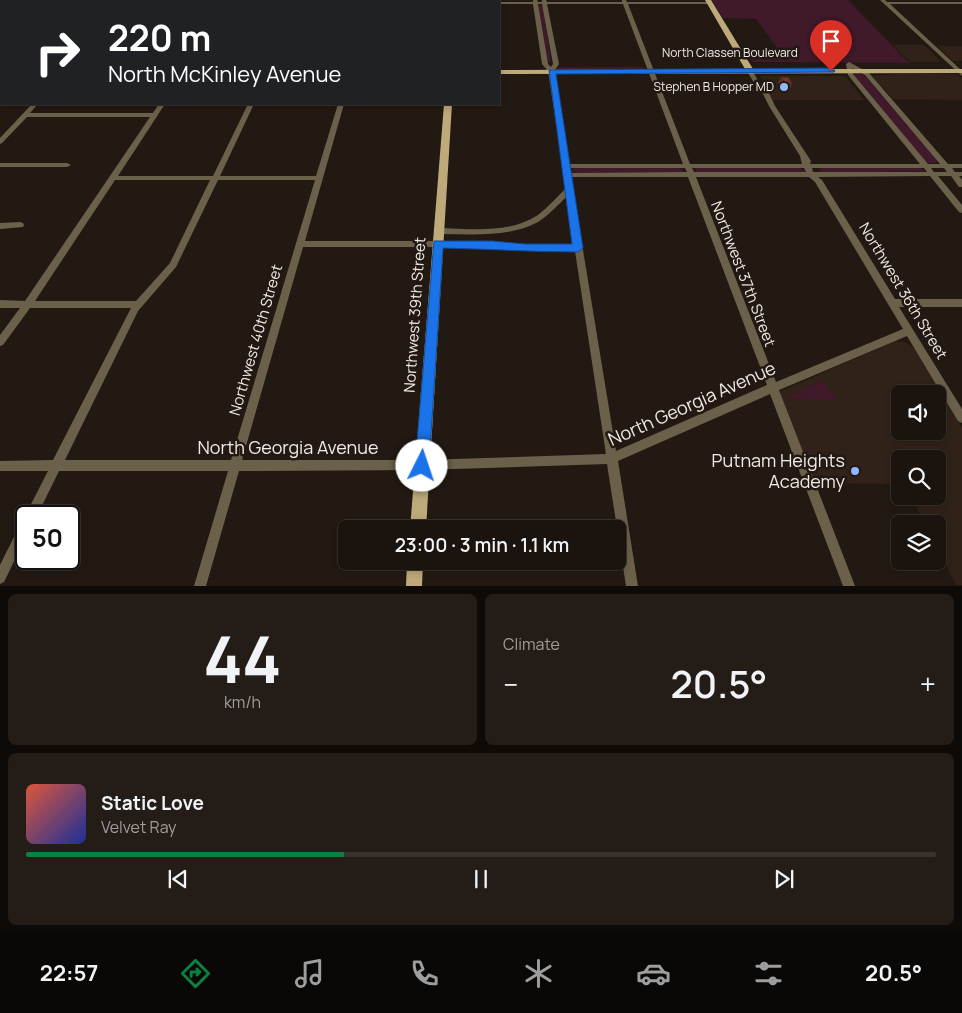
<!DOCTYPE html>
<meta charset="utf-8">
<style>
body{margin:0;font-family:Manrope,sans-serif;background:#231c17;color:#f1f3f6;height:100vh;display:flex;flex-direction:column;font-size:19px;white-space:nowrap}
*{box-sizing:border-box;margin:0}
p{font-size:16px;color:#9f9e9e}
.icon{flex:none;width:28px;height:28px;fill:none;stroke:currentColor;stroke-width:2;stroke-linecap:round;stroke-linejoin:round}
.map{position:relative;height:586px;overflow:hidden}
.drawer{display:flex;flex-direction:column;gap:8px;padding:8px;background:#0e0a08;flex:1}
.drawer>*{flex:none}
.top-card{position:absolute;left:0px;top:0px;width:500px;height:105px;box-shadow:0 2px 8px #0003,0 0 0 1px #38322e;background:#202124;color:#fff;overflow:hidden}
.buttons{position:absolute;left:891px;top:385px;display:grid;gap:10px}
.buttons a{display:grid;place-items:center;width:55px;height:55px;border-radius:8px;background:#1a130e;box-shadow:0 2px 8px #0003,0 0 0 1px #38322e;font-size:25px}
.speed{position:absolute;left:15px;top:505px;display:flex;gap:10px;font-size:25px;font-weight:700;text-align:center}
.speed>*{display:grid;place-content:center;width:65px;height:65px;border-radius:50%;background:#1a130e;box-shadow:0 2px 8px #0003,0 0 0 1px #38322e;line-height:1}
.speed .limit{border:2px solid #111;border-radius:8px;background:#fff;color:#111}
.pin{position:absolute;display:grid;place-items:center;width:42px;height:42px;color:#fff;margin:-51px -21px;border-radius:50% 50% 50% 0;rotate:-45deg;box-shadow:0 0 5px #0007}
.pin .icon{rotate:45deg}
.me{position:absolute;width:55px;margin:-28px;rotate:4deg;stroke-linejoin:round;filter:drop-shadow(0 0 4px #0008)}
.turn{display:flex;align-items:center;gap:18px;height:105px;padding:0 25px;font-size:22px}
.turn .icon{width:65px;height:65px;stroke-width:2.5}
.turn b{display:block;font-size:35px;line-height:42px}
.big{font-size:38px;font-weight:600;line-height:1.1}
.drawer .tile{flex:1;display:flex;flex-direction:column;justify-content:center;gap:8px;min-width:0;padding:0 18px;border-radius:8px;background:#231c17}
.drawer .dial{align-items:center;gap:0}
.dial b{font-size:65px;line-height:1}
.song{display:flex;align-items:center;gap:15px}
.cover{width:60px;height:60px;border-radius:8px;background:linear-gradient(135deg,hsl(10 70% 55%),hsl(230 70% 35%))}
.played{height:5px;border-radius:2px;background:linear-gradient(90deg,#0b8043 35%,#38322e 35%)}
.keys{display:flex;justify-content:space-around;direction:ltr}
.heat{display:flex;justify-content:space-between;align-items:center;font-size:28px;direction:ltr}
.drawer .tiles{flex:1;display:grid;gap:8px;grid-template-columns:1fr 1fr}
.tile:last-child{grid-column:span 2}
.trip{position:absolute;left:338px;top:520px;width:288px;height:50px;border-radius:8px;background:#1a130e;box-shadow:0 2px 8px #0003,0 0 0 1px #38322e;font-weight:600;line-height:50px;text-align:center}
.menu{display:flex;height:80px;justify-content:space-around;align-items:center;background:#0a0806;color:#9f9e9e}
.menu .icon{width:35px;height:35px}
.menu .on{color:#0b8043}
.menu b{font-size:22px;color:#f1f3f6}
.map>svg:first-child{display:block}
.built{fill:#302218;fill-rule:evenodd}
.green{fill:#40192b}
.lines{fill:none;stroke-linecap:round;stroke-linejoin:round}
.minor{fill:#6b614b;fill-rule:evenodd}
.major{fill:#bda97a;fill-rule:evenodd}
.wall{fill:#5e2e2b}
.building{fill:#6d3632;stroke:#4c2623}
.route{fill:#1a73e8;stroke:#114b97}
.poi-dot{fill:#8fb8fd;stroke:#221912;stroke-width:2}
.labels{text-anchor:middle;stroke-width:5;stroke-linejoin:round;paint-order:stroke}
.far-street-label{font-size:12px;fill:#f0e9e5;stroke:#221912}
.far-poi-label{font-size:12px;fill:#f0e9e5;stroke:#221912;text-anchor:end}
.street-label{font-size:15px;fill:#f0e9e5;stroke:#221912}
.near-street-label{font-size:18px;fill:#f0e9e5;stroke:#221912}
.near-poi-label{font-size:18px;fill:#f0e9e5;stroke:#221912;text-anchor:end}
</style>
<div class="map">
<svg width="962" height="586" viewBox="0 0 962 586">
<rect width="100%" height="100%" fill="#221912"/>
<!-- built -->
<g class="built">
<polygon points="893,45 924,45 941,62 909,62"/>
<polygon points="937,46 962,46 962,61 953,61"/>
<polygon points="898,74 957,74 962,79 962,100 893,99 872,76"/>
<polygon points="760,76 845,76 864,100 772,100"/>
<path d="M896,341L905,342L915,349L962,427V585H956L938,548V524H925L911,496H938V459H900V484L814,483L781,395V391ZM900,394H938V431H900Z"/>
</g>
<!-- green -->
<g class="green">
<polygon points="712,0 848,0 909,63 753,62 745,54 781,53 756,19 723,18"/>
<polygon points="540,5 543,7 551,62 546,61 538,6"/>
<polygon points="561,67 639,67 646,68 641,70 562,70 556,68"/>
<polygon points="858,73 865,76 937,160 936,163 929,163 924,160 854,75"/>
<polygon points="574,168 678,168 682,169 683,172 575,173 571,171"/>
<polygon points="697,168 800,168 805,171 804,173 696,172 695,170"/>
<polygon points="820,168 920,168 925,171 824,173 819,170"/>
<polygon points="821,381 837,400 794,399 791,395"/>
</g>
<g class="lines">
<!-- minor -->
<g class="minor">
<polygon points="0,0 196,0 196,1 1,1 0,2"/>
<rect x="229" y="0" width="4" height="1"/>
<rect x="370" y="0" width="4" height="1"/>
<rect x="455" y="0" width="4" height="1"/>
<path d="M533,0H537L538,2H542V0H546L547,2H622V0H626L627,2H712V3L710,4H628L690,164H802L800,156L769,106L761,90L756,86L747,71L750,69L752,70L760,84L767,89L775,106L811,161L810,164H920L848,75L846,64L849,62L869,73L948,164H962V168H952L955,172H962V176H959L962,180V187H959L951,176H938L962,205V213L959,212L930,176L818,177L822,180L895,299H962V307H899L962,409V423L958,421L907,336L779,390L855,586H843L770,394L618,461L638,586H626L607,464L422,470L239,471L206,586H194L228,471H59L37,516H26V519L25,516L27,512L48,471H0V461L53,460L131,308H30L3,345L0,346V335L20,308H0V300L25,301L150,117H27L2,143L0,144V138L32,104H38L30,113H153L159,104H165L118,176H213L248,104H254L220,176H316L338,104H344L305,241H430L492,242L525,245H574L567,196C558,205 549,215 538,222C508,238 472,234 439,234L435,231L439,228C471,229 509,234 538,215C548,207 557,197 566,188L548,71L542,64L533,4H499V2H533ZM538,4H542L553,64L551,67L548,64ZM547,4H623L683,164H569L554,71L559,64ZM852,68L865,75L940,164H928L853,74ZM570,168H685L687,172L571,173ZM692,168H804L806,172H694ZM812,168H924L927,172H813ZM931,168H944L947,172H934ZM571,177H688L767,385L616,451ZM696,177H809L815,182L903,329L776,382ZM115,180H210L170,263L136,301H35ZM218,180H315L231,460H65L138,311L176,267ZM303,247H430L492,248L525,251H575L606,454L422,460H242Z"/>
<polygon points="880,0 885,0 887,2 962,2 962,4 890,4 962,71 962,76"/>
<polygon points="0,163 67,163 71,165 67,167 0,167"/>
<polygon points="20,222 23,223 24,225 23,227 0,229 0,223"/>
<polygon points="26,519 26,537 4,582 0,584 0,565 22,521"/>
</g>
<!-- major -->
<g class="major">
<polygon points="705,0 711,0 753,69 962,69 962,73 499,74 499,70 745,69"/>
<rect x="0" y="63" width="1" height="4"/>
<polygon points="444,104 452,104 426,529 410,529"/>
<polygon points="407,561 423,561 422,586 406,586"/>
</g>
</g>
<!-- wall -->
<polygon class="wall" points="781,77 792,83 790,89 782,89 778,83"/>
<!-- building -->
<polygon class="building" points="781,77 788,77 792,83 785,83"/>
<!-- route -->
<path class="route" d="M831,68L835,71L834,72L556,74L583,248L578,252C533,252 488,249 443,248L429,466L427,470L422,473L417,470L415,466L434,241H492L525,244H572L549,70Z"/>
<!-- markers -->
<g class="poi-dot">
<circle cx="784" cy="87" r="5"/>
<circle cx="855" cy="471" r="5"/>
</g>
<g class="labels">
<!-- far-street labels -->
<g class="far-street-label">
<text x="730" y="57">North Classen Boulevard</text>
</g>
<!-- far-poi labels -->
<g class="far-poi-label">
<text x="774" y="91">Stephen B Hopper MD</text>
</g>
<!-- street labels -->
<g class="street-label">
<text transform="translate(743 274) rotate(69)" y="5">Northwest 37th Street</text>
<text transform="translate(903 291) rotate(59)" y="5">Northwest 36th Street</text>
<text transform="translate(415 315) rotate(-86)" y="5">Northwest 39th Street</text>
<text transform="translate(256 340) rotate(-74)" y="5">Northwest 40th Street</text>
</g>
<!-- near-street labels -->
<g class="near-street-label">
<text transform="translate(692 404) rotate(-24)" y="6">North Georgia Avenue</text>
<text x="288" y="454">North Georgia Avenue</text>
</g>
<!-- near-poi labels -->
<g class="near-poi-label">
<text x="845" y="467">Putnam Heights<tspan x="845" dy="21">Academy</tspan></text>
</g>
</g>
</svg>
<div class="buttons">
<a><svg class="icon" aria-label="sound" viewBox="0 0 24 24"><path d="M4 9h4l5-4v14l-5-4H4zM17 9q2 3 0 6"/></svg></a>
<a><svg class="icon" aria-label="search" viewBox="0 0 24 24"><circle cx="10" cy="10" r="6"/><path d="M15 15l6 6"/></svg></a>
<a><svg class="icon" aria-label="layers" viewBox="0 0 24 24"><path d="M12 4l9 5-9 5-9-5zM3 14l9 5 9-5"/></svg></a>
</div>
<div class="speed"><div class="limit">50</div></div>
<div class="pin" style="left:831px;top:71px;background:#d93025"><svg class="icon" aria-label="arrive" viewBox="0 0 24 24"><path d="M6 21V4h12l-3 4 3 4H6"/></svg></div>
<svg class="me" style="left:422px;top:466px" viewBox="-20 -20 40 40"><circle r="19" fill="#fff"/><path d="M0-13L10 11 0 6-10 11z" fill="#1a73e8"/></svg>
<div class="trip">23:00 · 3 min · 1.1 km</div>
<div class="top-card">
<div class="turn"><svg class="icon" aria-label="right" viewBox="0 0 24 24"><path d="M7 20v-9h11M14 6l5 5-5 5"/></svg><div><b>220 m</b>North McKinley Avenue</div></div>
</div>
</div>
<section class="drawer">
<div class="tiles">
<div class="tile dial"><b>44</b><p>km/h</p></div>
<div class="tile"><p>Climate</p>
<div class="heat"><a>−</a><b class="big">20.5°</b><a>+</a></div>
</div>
<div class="tile">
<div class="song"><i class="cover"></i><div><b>Static Love</b><p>Velvet Ray</p></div></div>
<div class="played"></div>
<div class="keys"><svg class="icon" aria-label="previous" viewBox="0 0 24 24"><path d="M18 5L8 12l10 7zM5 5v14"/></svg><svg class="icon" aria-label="pause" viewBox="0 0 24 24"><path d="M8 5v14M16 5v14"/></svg><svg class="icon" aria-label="next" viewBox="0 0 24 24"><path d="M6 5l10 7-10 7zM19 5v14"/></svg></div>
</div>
</div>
</section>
<nav class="menu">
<b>22:57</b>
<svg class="icon on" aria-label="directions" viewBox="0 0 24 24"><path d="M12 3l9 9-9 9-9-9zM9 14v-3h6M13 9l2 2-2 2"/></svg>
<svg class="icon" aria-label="music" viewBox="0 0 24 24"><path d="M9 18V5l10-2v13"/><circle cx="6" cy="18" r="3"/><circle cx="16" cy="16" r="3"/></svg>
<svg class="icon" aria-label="phone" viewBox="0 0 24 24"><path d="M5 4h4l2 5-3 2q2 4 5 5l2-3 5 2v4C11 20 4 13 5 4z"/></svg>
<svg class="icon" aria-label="climate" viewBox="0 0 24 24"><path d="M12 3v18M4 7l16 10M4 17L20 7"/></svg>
<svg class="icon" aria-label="car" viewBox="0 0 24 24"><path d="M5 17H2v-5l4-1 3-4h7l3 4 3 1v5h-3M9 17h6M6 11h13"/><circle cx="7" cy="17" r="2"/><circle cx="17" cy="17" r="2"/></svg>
<svg class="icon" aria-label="filters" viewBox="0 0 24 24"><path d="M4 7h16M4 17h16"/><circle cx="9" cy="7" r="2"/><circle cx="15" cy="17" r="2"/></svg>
<b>20.5°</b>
</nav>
